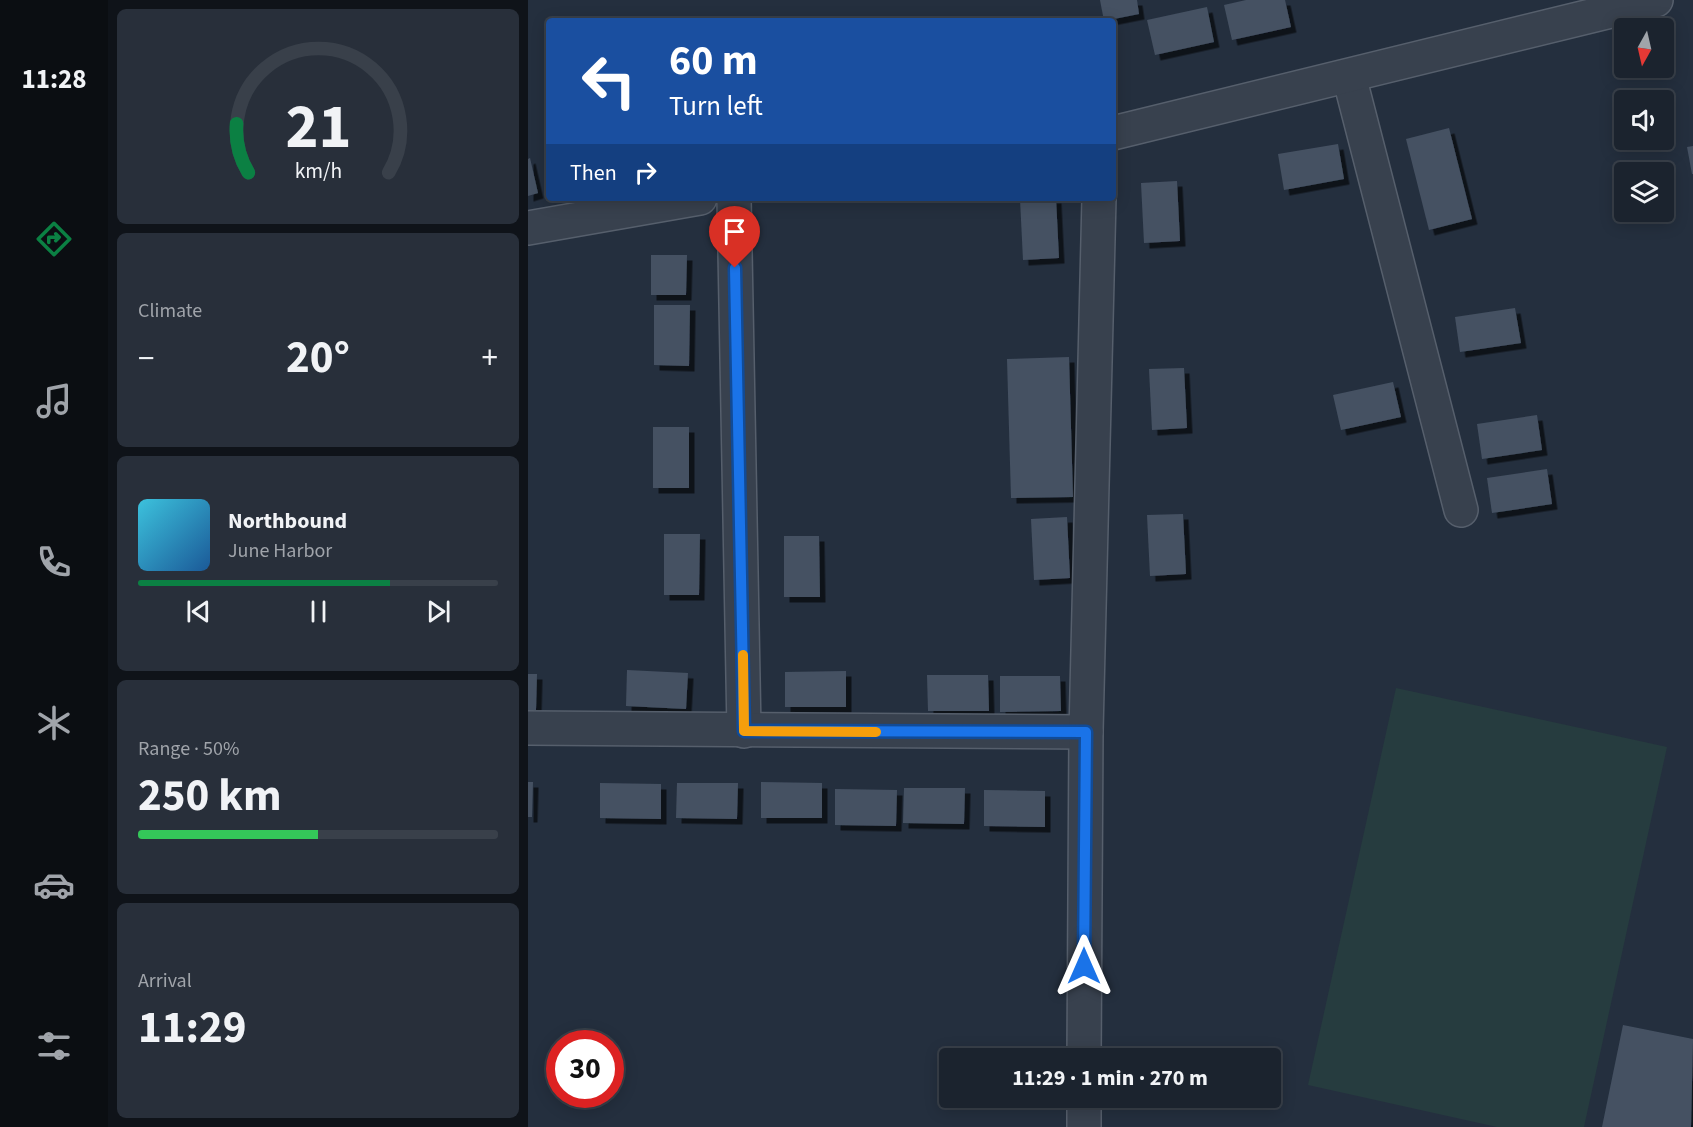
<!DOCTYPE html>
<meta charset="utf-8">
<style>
body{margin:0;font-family:"Source Sans 3",sans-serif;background:#282f3a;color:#f1f3f6;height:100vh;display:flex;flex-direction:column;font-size:22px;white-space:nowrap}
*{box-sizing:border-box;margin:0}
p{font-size:20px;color:#a0a4aa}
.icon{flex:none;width:33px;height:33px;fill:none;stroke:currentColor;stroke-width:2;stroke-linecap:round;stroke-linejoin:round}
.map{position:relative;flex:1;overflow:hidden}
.details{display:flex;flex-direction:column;gap:9px;padding:9px;background:#0f1319;width:420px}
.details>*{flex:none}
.banner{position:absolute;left:18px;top:18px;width:570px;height:183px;border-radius:6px;box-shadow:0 3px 15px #0003,0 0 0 2px #39404a;background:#1a4fa0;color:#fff;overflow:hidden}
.needle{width:39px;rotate:188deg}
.fabs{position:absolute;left:1086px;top:18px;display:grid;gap:12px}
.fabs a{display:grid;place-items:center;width:60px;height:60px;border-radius:6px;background:#1b232e;box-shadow:0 3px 15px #0003,0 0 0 2px #39404a;font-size:30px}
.speed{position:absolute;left:18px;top:1030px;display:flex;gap:12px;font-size:30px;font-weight:700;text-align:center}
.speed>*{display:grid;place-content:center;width:78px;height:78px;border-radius:50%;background:#1b232e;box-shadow:0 3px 15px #0003,0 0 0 2px #39404a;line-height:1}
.speed .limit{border:9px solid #d22;background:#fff;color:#111}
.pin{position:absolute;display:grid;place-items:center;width:51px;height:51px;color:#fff;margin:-62px -26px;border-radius:50% 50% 50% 0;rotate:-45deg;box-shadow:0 0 6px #0007}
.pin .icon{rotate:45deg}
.me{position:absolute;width:66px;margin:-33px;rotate:0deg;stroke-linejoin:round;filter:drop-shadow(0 0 4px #0008)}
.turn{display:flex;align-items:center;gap:21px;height:126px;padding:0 24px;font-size:27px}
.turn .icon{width:78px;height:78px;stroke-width:2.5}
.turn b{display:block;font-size:42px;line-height:51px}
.then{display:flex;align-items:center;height:57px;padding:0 24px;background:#0003;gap:12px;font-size:22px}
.big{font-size:45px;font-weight:700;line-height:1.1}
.details .card{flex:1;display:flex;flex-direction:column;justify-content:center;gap:9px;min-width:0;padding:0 21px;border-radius:9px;background:#282f3a}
.details .dial{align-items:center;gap:0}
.dial svg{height:156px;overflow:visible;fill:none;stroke:#39404a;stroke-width:7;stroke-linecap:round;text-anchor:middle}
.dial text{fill:#f1f3f6;stroke:none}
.song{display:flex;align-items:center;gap:18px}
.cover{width:72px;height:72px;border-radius:9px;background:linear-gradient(135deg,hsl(190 70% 55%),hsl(210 70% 35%))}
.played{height:6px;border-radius:3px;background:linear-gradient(90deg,#0b8043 70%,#39404a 70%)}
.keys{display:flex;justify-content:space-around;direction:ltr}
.heat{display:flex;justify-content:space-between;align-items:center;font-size:33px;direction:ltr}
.charge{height:9px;border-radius:4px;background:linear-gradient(90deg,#34c759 50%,#39404a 0)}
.trip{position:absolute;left:411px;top:1048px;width:342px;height:60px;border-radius:6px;background:#1b232e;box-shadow:0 3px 15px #0003,0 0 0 2px #39404a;font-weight:700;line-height:60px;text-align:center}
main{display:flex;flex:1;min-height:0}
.tabs{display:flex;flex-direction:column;width:108px;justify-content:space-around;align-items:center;background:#0b0e12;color:#a0a4aa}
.tabs .icon{width:42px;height:42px}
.tabs .active{color:#0b8043}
.tabs b{font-size:27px;color:#f1f3f6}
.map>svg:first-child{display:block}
.green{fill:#263c3f}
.building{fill:#455162;filter:url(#shadow)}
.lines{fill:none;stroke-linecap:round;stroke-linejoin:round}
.minor-casing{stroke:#565f6c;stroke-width:36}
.minor{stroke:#38414e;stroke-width:33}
.route-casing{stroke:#114b97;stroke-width:15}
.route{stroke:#1a73e8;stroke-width:10}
.slow{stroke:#f59e0b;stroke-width:10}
</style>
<main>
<nav class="tabs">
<b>11:28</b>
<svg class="icon active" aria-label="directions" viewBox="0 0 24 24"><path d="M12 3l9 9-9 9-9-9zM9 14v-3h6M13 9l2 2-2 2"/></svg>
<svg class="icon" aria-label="music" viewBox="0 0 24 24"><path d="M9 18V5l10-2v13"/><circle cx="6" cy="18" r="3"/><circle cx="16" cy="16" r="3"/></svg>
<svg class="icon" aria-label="phone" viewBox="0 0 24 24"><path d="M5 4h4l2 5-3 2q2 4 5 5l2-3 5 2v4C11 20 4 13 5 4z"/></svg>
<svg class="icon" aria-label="climate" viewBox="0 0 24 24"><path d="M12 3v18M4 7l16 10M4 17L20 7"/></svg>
<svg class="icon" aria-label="car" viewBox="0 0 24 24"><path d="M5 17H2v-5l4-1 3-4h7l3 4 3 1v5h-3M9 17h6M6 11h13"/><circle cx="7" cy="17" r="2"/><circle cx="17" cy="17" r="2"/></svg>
<svg class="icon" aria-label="filters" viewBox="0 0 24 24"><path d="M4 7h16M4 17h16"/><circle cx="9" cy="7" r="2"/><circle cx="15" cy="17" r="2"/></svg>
</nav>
<section class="details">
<div class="card dial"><svg viewBox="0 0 100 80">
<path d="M14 69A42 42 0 1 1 86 69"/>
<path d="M14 69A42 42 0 0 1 8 44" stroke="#0b8043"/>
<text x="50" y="56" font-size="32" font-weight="700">21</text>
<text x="50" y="72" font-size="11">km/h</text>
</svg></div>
<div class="card"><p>Climate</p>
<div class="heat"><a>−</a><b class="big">20°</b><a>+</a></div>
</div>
<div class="card">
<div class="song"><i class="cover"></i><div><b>Northbound</b><p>June Harbor</p></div></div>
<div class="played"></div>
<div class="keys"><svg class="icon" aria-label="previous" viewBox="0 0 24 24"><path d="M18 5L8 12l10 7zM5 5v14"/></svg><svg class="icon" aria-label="pause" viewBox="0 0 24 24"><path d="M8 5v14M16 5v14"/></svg><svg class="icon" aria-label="next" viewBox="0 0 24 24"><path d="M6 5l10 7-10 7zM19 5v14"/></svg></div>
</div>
<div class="card"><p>Range · 50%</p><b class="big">250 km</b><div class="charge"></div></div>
<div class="card"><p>Arrival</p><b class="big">11:29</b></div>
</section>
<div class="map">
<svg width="1165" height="1127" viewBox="0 0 1165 1127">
<defs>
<filter id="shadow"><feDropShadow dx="5.5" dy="5.5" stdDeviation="0" flood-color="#0009"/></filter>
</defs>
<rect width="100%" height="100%" fill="#242f3e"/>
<!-- green -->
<polygon class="green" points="868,688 1139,747 1056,1127 969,1127 780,1085"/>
<!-- building -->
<g class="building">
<polygon points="572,0 609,0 611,14 576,21"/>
<polygon points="718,0 757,0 763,27 704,40 696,5"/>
<polygon points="679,7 686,42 627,55 619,20"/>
<polygon points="921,128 944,219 901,230 878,139"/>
<polygon points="810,144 816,179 756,190 750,154"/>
<polygon points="1165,146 1165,174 1164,174 1159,147"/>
<polygon points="2,158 10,193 0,196 0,159"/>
<polygon points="649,181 652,241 616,243 613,183"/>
<polygon points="528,198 531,258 495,260 492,199"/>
<polygon points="123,255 159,255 158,295 123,295"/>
<polygon points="126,305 162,305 161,366 126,365"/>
<polygon points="987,308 993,343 932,352 927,317"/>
<polygon points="541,357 545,497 483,498 479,359"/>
<polygon points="656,368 659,428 624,430 621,369"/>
<polygon points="865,382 873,417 813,430 805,395"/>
<polygon points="1009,415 1014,450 954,459 949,424"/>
<rect x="125" y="427" width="36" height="61"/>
<polygon points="1019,469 1024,504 964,513 959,478"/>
<polygon points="655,514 658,574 622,576 619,515"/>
<polygon points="539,517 542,578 506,580 503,519"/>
<polygon points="136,534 172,534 171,595 136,595"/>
<polygon points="256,536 291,536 292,597 256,597"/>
<polygon points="99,670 160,673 158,709 98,706"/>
<polygon points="318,671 318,707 257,707 257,672"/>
<polygon points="0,674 9,674 8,710 0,710"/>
<polygon points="399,675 460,675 461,711 400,711"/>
<polygon points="472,676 532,676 533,711 472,712"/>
<polygon points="0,782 5,782 4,817 0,817"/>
<polygon points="233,782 294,783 294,818 233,818"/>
<polygon points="72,783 133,784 133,819 72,818"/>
<polygon points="149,783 210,783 209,819 148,818"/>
<polygon points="376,788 437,788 436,824 375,823"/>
<polygon points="307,789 369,790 368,826 307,825"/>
<polygon points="456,790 517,791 517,827 456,826"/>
<polygon points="1095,1025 1165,1039 1163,1127 1074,1127"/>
</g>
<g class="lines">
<!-- minor casing -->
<g class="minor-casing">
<g id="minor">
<polyline points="821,76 933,510"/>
<polyline points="585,133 1128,0"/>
<polyline points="206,198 216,731"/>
<polyline points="0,228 172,198"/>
<polyline points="0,728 558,732"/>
<polyline points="556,1059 558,732 571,198"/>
<polyline points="556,1127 556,1098"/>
</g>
</g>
<!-- minor -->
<use href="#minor" class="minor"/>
</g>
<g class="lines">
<!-- route casing -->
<g class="route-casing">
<polyline id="route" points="207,268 216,731 558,732 556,966"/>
</g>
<!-- route -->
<use href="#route" class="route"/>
<!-- slow -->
<polyline class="slow" points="215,655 216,731 348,732"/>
</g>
</svg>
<div class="fabs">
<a><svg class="needle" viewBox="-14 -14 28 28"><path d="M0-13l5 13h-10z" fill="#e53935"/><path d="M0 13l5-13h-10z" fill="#a0a4aa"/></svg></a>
<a><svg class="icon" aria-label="sound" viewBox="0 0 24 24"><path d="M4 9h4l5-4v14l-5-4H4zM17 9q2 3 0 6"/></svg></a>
<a><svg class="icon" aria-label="layers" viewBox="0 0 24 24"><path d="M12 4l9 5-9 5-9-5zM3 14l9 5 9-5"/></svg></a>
</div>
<div class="speed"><div class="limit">30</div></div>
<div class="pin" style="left:207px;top:268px;background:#d93025"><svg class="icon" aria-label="arrive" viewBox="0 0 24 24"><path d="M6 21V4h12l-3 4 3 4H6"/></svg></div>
<svg class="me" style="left:556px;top:966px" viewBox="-20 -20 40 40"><path d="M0-17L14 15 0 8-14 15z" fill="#1a73e8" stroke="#fff" stroke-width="4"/></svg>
<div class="trip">11:29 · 1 min · 270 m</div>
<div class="banner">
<div class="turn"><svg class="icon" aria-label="left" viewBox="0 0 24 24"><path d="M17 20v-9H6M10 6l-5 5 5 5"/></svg><div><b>60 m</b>Turn left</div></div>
<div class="then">Then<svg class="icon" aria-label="right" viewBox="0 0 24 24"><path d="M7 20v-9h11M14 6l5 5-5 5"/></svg></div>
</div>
</div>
</main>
